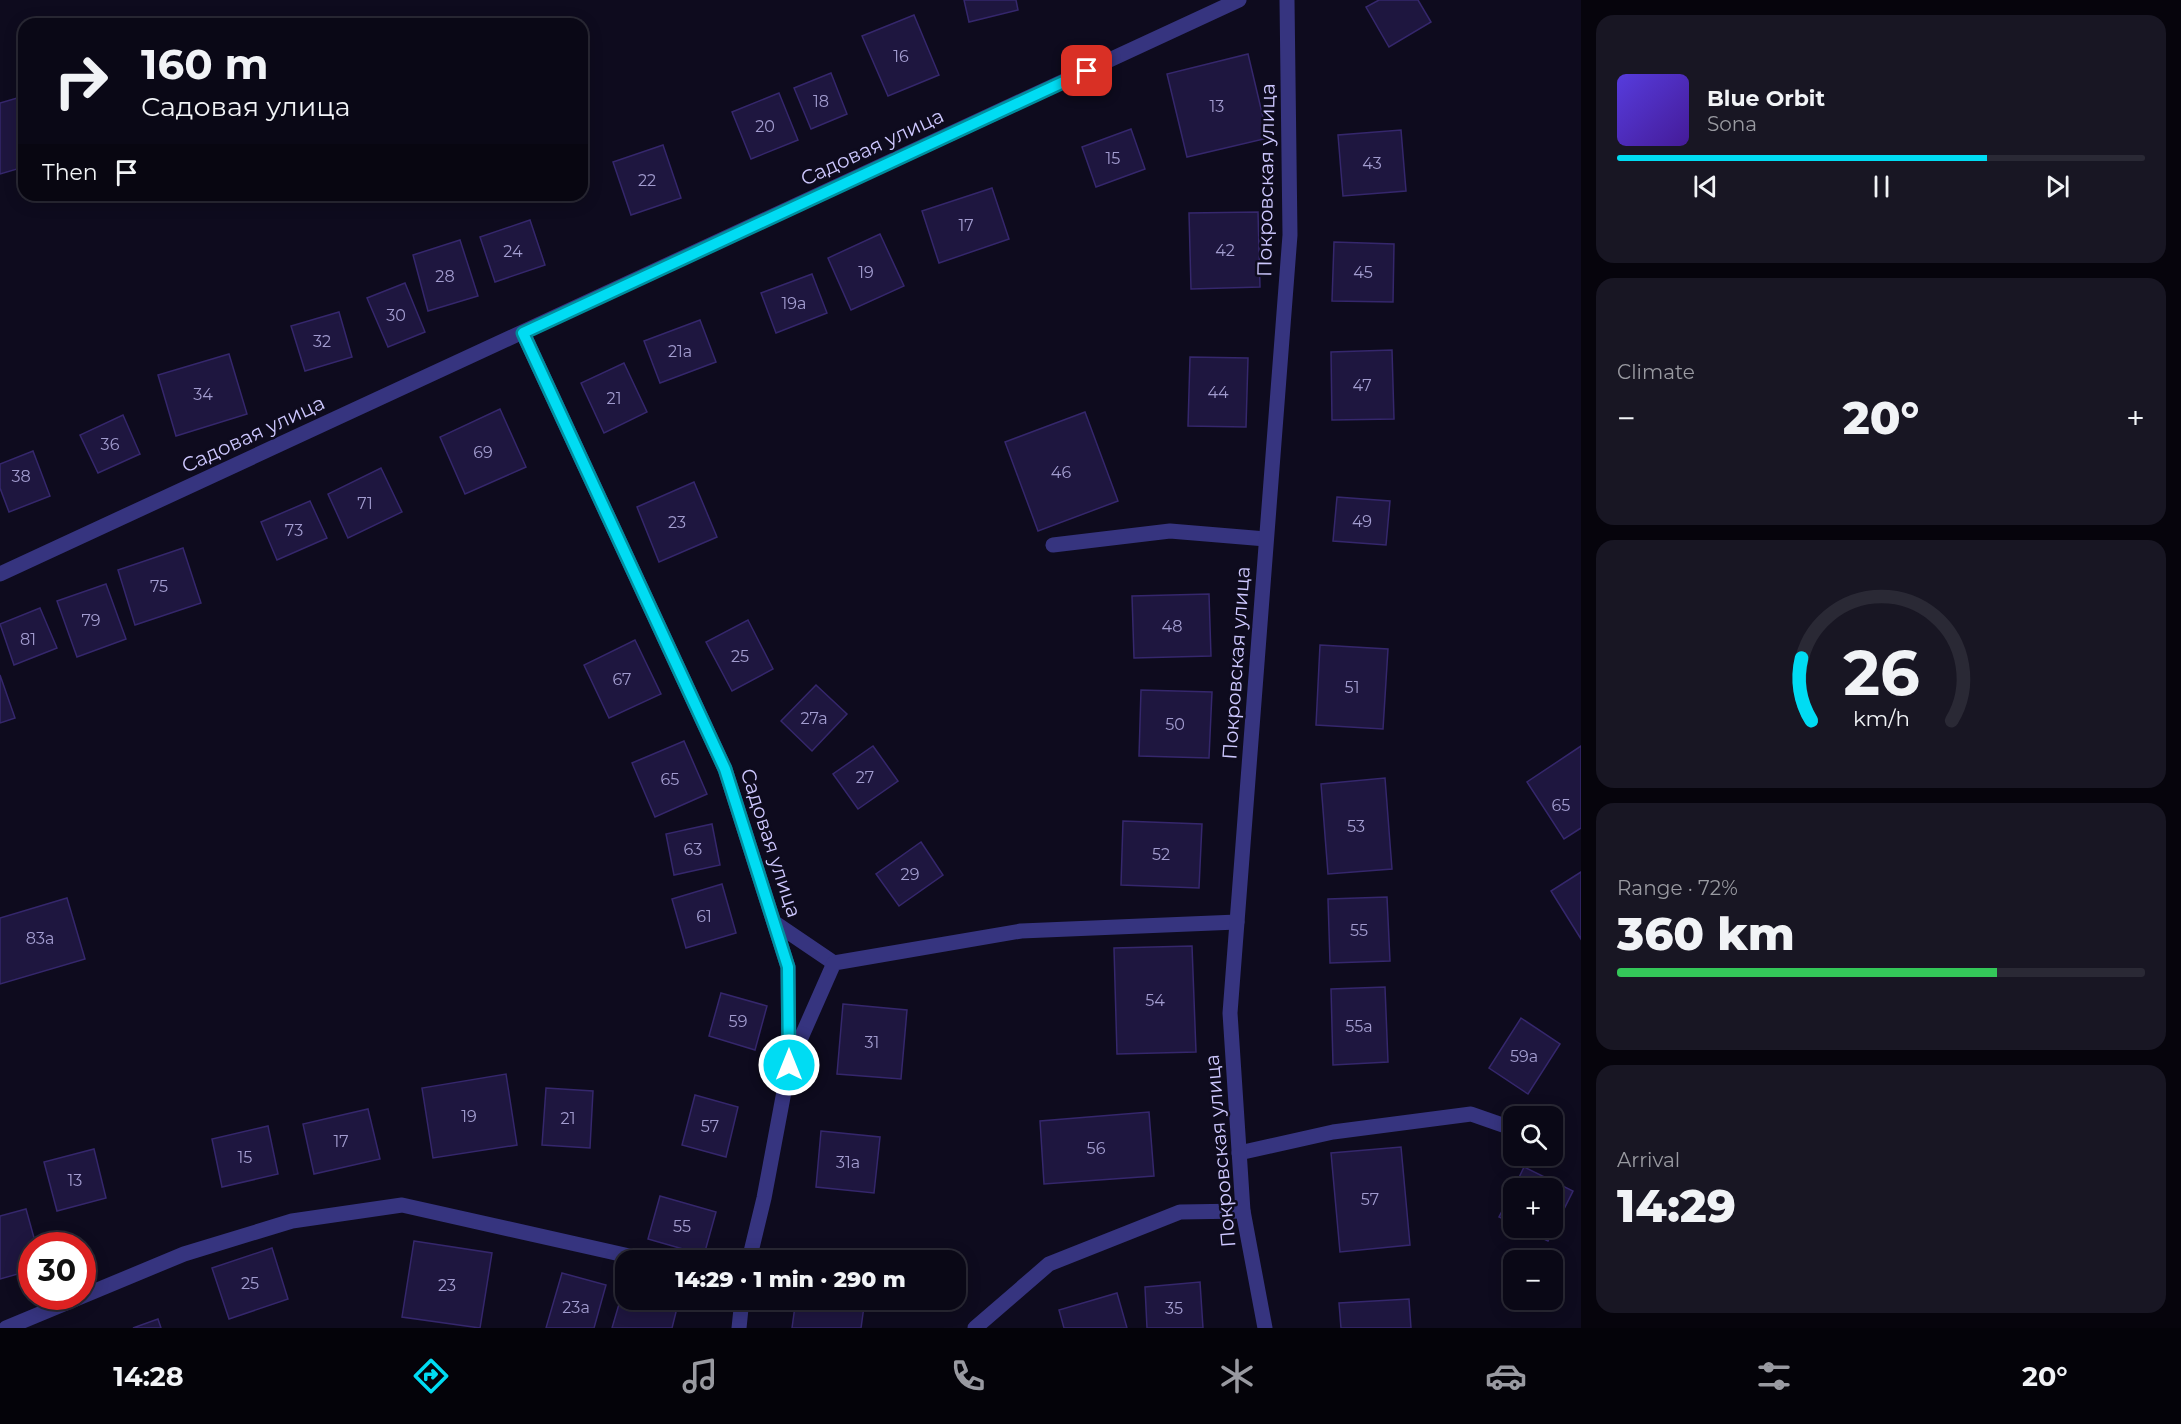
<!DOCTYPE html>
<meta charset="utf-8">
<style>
body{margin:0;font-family:Montserrat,sans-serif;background:#181623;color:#f1f3f6;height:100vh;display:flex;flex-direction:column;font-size:22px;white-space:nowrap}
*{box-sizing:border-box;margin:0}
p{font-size:20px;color:#999aa1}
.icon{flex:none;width:33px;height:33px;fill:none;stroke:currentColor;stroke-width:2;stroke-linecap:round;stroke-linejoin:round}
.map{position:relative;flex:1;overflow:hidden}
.sheet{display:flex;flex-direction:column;gap:15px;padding:15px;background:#06040c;width:600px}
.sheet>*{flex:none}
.hud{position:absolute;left:18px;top:18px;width:570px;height:183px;border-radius:18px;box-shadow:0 3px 15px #0003,0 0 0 2px #2a2935;background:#0a0816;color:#f1f3f6;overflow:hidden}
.tools{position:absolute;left:1503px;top:1106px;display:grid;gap:12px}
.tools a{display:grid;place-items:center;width:60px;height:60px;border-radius:12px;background:#0a0816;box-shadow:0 3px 15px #0003,0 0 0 2px #2a2935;font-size:30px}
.speed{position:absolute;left:18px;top:1232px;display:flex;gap:12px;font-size:30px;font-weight:700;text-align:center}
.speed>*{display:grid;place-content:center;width:78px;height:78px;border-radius:50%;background:#0a0816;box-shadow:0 3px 15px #0003,0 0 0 2px #2a2935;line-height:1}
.speed .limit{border:9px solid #d22;background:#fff;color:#111}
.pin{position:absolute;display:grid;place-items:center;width:51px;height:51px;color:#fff;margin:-26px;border-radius:12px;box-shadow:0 3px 9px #0006}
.me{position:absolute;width:66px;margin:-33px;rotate:0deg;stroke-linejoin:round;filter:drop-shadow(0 0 4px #0008)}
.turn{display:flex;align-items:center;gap:21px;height:126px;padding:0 24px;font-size:27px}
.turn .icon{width:78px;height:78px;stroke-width:2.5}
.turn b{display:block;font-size:42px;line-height:51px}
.then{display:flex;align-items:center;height:57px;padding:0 24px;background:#0003;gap:12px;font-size:22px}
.big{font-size:45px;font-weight:800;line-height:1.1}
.sheet .widget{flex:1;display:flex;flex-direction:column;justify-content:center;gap:9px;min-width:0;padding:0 21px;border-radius:18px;background:#181623}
.sheet .dial{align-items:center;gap:0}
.dial svg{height:156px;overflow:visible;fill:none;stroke:#2a2935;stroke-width:7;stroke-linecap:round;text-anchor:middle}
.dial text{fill:#f1f3f6;stroke:none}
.song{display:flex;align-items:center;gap:18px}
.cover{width:72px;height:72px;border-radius:9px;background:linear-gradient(135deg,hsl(250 70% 55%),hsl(260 70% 35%))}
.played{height:6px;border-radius:3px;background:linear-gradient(90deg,#00dcf3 70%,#2a2935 70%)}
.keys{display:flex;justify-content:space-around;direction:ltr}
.heat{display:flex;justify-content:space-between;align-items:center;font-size:33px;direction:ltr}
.charge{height:9px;border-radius:4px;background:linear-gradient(90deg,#34c759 72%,#2a2935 0)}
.trip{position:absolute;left:615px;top:1250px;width:351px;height:60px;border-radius:18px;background:#0a0816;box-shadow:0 3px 15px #0003,0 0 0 2px #2a2935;font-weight:800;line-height:60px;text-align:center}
.dock{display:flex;height:96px;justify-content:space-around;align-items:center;background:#040309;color:#999aa1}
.dock .icon{width:42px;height:42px}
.dock .on{color:#00dcf3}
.dock b{font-size:27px;color:#f1f3f6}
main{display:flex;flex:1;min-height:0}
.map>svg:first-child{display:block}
.building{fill:#1e163f;stroke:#35276c;stroke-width:1.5}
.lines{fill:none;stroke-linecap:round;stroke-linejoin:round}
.lane{stroke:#36347f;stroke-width:15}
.street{stroke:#36347f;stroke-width:15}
.route-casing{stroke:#008f9e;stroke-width:15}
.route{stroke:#00dcf3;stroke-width:10}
.labels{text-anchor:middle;stroke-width:5;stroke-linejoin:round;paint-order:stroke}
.number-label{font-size:16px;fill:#a29ccf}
.street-label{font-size:20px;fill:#cec8ff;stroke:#0e0b1e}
</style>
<main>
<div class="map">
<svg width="1581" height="1328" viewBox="0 0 1581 1328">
<rect width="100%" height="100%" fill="#0e0b1e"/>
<!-- building -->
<g class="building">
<polygon points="964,0 1016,0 1018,10 969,22"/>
<polygon points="1379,0 1418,0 1431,22 1389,47 1366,7"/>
<polygon points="914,15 939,75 888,96 862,36"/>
<polygon points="1248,54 1268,138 1187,157 1167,74"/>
<polygon points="831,73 847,114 811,129 794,88"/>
<polygon points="779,93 798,140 751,159 732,112"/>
<polygon points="24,96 24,167 0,174 0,103"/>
<polygon points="1131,129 1145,169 1096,187 1082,147"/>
<polygon points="1401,130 1406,191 1343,196 1338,135"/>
<polygon points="663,145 681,198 631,215 613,162"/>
<polygon points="992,188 1009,239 939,263 922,211"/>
<polygon points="1258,212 1260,287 1191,289 1189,213"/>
<polygon points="530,220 545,265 495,282 480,237"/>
<polygon points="880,234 904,286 851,310 828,258"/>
<polygon points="460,240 478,296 428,311 413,255"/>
<polygon points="1334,242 1394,244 1393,302 1332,301"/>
<polygon points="812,274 827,313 776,333 761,293"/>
<polygon points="405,283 425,332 388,347 367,298"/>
<polygon points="339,312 352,357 305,371 291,326"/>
<polygon points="700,320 716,362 660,383 644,341"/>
<polygon points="1392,350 1394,419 1332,420 1331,352"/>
<polygon points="229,354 247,414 176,436 158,375"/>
<polygon points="1190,357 1248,358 1246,427 1188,426"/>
<polygon points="624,363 647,412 604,433 581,383"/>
<polygon points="500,409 526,467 465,494 440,437"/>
<polygon points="1085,412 1118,501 1038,531 1005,442"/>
<polygon points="123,415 140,454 98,473 80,435"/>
<polygon points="33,451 50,496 9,512 0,488 0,464"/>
<polygon points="381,468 402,512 348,538 328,494"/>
<polygon points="694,482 717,537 659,562 637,507"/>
<polygon points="1337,497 1390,501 1386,545 1333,541"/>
<polygon points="310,501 327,538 277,560 261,522"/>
<polygon points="183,548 201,603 135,625 118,570"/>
<polygon points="106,584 126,639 77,657 57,601"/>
<polygon points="1209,594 1211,656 1134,658 1132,596"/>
<polygon points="40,608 57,648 14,665 0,624"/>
<polygon points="748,620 773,669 732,691 706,642"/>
<polygon points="635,640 661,694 609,718 584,665"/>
<polygon points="1320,645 1388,649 1383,729 1316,725"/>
<polygon points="0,675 15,718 0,723"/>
<polygon points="816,685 847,714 812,751 781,721"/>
<polygon points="1141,690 1212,692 1209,758 1139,756"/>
<polygon points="684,741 707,794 655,817 632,763"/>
<polygon points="873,746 898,781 858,809 833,774"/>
<polygon points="1581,746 1581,828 1564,839 1527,782"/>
<polygon points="1385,778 1392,869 1328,874 1321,784"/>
<polygon points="1123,821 1202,824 1199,888 1121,885"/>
<polygon points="712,824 720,865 674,875 666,834"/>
<polygon points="921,842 943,875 899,906 876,874"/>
<polygon points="1581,872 1581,939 1551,891"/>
<polygon points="722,884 736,933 686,948 672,899"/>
<polygon points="1387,897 1390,961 1330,963 1328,899"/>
<polygon points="67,898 85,959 0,984 0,918"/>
<polygon points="1192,946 1196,1052 1117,1054 1114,948"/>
<polygon points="1385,987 1388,1062 1333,1065 1331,989"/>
<polygon points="721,993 767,1006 755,1050 709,1036"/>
<polygon points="843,1004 907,1010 901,1079 837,1074"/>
<polygon points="1521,1018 1560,1044 1528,1094 1489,1068"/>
<polygon points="506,1074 517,1145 433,1158 422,1088"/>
<polygon points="546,1088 593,1091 590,1148 542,1145"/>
<polygon points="695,1095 738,1107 726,1157 682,1145"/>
<polygon points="368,1109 380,1159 314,1174 303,1124"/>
<polygon points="1149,1112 1154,1176 1044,1184 1040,1121"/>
<polygon points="268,1126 278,1174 222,1187 212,1139"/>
<polygon points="821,1131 880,1137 874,1193 816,1187"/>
<polygon points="1401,1147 1410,1245 1340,1252 1331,1153"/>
<polygon points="94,1149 106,1198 57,1211 44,1162"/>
<polygon points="1524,1167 1573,1191 1548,1241 1519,1227 1552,1227 1552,1188 1514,1188"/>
<polygon points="1514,1188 1514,1224 1499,1217"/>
<polygon points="660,1196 716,1212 704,1255 648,1239"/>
<polygon points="26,1209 36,1245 32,1245 32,1270 0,1279 0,1216"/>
<polygon points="414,1241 492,1253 480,1328 402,1317"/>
<polygon points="272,1248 288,1299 229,1319 212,1268"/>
<polygon points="562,1273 606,1285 594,1328 546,1328"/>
<polygon points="1200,1282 1203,1328 1147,1328 1145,1287"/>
<polygon points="1117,1293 1127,1328 1064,1328 1059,1310"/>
<polygon points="622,1294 626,1295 626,1299 642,1299 677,1308 672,1328 612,1328"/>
<polygon points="796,1299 865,1299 861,1328 792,1328"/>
<polygon points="1409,1299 1411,1328 1341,1328 1339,1303"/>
<polygon points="158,1319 161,1328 133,1328"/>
</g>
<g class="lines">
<!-- lane -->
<g class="lane">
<polyline points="1053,545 1170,531 1266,539"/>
<polyline points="775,923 834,963"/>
<polyline points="789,1065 834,963 1021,931 1237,922"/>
<polyline points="1552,1143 1557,1144"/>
<polyline points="1239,1153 1333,1132 1471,1114 1514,1129"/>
</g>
<!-- street -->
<g class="street">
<polyline points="523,333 725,769 788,967 789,1065 764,1198 749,1260"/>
<polyline points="0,574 1239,0"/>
<polyline points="6,1328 184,1254 292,1221 402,1205 647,1260"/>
<polyline points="739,1328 742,1299"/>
<polyline points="975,1328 1049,1264 1180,1212 1243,1211"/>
<polyline points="1265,1328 1243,1211 1230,1013 1290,235 1287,0"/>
</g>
</g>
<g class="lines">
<!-- route casing -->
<g class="route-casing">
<polyline id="route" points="789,1065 788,967 725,769 523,333 1087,71"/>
</g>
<!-- route -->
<use href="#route" class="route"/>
</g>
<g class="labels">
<!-- number labels -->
<g class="number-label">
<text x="901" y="62">16</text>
<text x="821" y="107">18</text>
<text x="1217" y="112">13</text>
<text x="765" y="132">20</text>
<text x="1113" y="164">15</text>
<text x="1372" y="169">43</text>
<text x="647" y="186">22</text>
<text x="966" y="231">17</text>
<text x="1225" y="256">42</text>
<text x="513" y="257">24</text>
<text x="866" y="278">19</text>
<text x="1363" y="278">45</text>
<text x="445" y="282">28</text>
<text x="794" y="309">19а</text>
<text x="396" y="321">30</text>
<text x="322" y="347">32</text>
<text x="680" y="357">21а</text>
<text x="1362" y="391">47</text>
<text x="1218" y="398">44</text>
<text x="203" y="400">34</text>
<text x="614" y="404">21</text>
<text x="110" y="450">36</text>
<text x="483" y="458">69</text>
<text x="1061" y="478">46</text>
<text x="21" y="482">38</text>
<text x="365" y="509">71</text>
<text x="1362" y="527">49</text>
<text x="677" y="528">23</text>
<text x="294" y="536">73</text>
<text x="159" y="592">75</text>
<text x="91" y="626">79</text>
<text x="1172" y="632">48</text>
<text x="28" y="645">81</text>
<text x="740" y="662">25</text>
<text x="622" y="685">67</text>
<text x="1352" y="693">51</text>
<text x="814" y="724">27а</text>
<text x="1175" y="730">50</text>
<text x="865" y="783">27</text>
<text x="670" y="785">65</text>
<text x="1561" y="811">65</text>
<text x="1356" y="832">53</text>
<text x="693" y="855">63</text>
<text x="1161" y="860">52</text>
<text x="910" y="880">29</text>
<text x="704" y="922">61</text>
<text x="1359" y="936">55</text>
<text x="40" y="944">83а</text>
<text x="1155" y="1006">54</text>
<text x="738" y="1027">59</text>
<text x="1359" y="1032">55а</text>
<text x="872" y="1048">31</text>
<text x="1524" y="1062">59а</text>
<text x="469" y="1122">19</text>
<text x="568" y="1124">21</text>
<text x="710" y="1132">57</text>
<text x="341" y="1147">17</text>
<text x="1096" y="1154">56</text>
<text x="245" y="1163">15</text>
<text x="848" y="1168">31а</text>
<text x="75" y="1186">13</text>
<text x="1370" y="1205">57</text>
<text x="682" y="1232">55</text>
<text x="250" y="1289">25</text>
<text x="447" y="1291">23</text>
<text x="576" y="1313">23а</text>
<text x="1174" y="1314">35</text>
</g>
<!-- street labels -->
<g class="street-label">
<text transform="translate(872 147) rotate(-25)" y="7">Садовая улица</text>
<text transform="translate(1266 180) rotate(-89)" y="7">Покровская улица</text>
<text transform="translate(253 434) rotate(-25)" y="7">Садовая улица</text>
<text transform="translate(1236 663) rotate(-86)" y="7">Покровская улица</text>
<text transform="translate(771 843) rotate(72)" y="7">Садовая улица</text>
<text transform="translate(1220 1151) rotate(-95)" y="7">Покровская улица</text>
</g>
</g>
</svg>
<div class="tools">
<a><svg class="icon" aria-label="search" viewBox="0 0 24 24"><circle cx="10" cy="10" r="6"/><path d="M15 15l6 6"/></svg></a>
<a>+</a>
<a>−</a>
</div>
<div class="speed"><div class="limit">30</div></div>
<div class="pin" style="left:1087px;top:71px;background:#d93025"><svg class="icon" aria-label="arrive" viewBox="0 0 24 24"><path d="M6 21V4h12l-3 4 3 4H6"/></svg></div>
<svg class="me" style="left:789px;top:1065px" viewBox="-20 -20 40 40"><circle r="17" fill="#00dcf3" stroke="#fff" stroke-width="3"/><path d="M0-11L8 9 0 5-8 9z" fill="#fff"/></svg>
<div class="trip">14:29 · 1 min · 290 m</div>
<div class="hud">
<div class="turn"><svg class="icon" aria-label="right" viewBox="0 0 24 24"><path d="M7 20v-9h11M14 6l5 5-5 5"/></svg><div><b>160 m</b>Садовая улица</div></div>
<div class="then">Then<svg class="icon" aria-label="arrive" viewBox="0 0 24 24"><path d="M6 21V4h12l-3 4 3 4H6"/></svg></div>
</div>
</div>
<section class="sheet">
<div class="widget">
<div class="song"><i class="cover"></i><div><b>Blue Orbit</b><p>Sona</p></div></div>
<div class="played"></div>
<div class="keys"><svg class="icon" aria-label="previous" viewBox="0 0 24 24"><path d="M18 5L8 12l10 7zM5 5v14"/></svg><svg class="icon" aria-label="pause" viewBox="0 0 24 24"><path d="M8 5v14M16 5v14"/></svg><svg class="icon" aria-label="next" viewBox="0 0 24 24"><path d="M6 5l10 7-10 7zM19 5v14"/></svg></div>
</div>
<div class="widget"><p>Climate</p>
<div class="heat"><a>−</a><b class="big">20°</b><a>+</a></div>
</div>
<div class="widget dial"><svg viewBox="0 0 100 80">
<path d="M14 69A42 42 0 1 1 86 69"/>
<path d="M14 69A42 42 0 0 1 9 37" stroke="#00dcf3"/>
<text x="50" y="56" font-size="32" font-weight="700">26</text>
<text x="50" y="72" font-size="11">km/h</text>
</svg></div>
<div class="widget"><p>Range · 72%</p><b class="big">360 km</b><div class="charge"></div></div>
<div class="widget"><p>Arrival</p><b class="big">14:29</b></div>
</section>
</main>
<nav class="dock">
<b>14:28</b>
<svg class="icon on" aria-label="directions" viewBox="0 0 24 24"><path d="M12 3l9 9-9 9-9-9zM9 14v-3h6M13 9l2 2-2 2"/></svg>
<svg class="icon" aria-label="music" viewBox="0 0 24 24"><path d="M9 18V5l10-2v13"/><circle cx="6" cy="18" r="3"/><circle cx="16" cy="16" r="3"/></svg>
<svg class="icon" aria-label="phone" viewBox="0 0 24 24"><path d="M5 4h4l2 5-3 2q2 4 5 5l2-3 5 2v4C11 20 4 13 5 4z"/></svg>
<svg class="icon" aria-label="climate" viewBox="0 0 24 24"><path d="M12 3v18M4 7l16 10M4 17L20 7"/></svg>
<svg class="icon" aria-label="car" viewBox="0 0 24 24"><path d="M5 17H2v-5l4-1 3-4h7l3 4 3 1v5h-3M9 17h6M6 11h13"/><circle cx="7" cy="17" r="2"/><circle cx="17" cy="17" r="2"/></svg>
<svg class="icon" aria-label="filters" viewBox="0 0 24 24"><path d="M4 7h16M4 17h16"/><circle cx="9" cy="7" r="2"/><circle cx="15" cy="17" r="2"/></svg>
<b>20°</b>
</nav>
